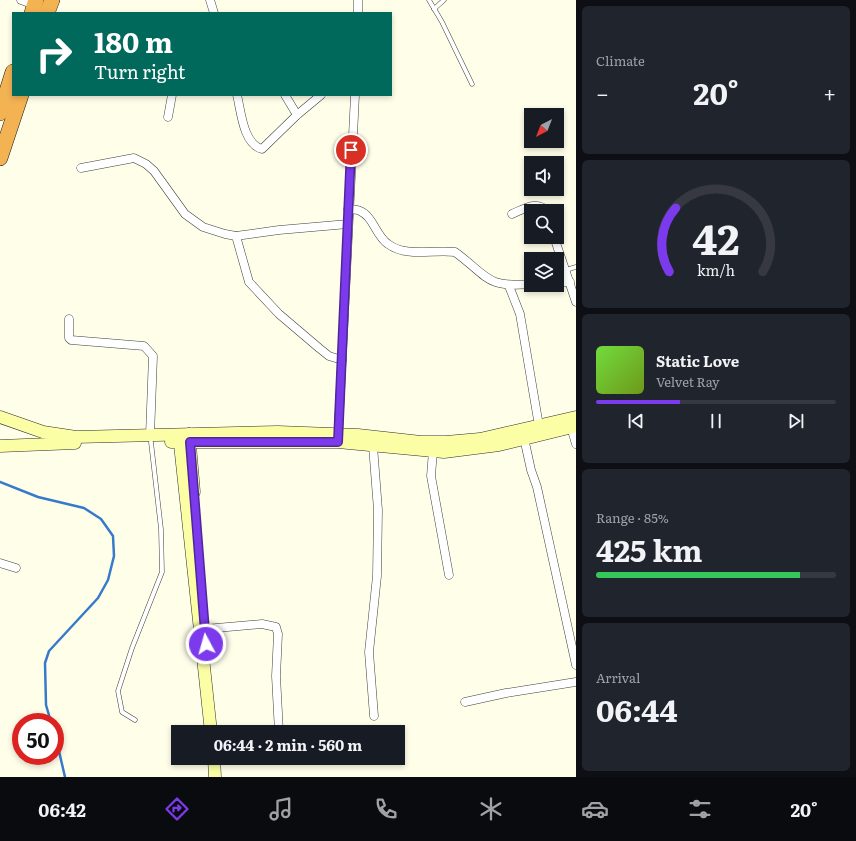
<!DOCTYPE html>
<meta charset="utf-8">
<style>
body{margin:0;font-family:Literata,serif;background:#20242c;color:#f1f3f6;height:100vh;display:flex;flex-direction:column;font-size:15px;white-space:nowrap}
*{box-sizing:border-box;margin:0}
p{font-size:13px;color:#9ea1a6}
.icon{flex:none;width:22px;height:22px;fill:none;stroke:currentColor;stroke-width:2;stroke-linecap:round;stroke-linejoin:round}
.map{position:relative;flex:1;overflow:hidden}
.sheet{display:flex;flex-direction:column;gap:6px;padding:6px;background:#0d0f14;width:280px}
.sheet>*{flex:none}
.hud{position:absolute;left:12px;top:12px;width:380px;height:84px;border-radius:0px;box-shadow:0 2px 6px #0003;background:#00695c;color:#fff;overflow:hidden}
.needle{width:26px;rotate:222deg}
.tools{position:absolute;left:524px;top:108px;display:grid;gap:8px}
.tools a{display:grid;place-items:center;width:40px;height:40px;border-radius:0px;background:#171b24;box-shadow:0 2px 6px #0003;font-size:20px}
.speed{position:absolute;left:12px;top:713px;display:flex;gap:8px;font-size:20px;font-weight:700;text-align:center}
.speed>*{display:grid;place-content:center;width:52px;height:52px;border-radius:50%;background:#171b24;box-shadow:0 2px 6px #0003;line-height:1}
.speed .limit{border:6px solid #d22;background:#fff;color:#111}
.pin{position:absolute;display:grid;place-items:center;width:34px;height:34px;color:#fff;margin:-17px;border:2px solid #fff;border-radius:50%;box-shadow:0 1px 4px #0007}
.me{position:absolute;width:44px;margin:-22px;rotate:354deg;stroke-linejoin:round;filter:drop-shadow(0 0 3px #0008)}
.turn{display:flex;align-items:center;gap:14px;height:84px;padding:0 16px;font-size:18px}
.turn .icon{width:52px;height:52px;stroke-width:2.5}
.turn b{display:block;font-size:28px;line-height:34px}
.big{font-size:30px;font-weight:700;line-height:1.1}
.sheet .widget{flex:1;display:flex;flex-direction:column;justify-content:center;gap:6px;min-width:0;padding:0 14px;border-radius:6px;background:#20242c}
.sheet .dial{align-items:center;gap:0}
.dial svg{height:104px;overflow:visible;fill:none;stroke:#363941;stroke-width:7;stroke-linecap:round;text-anchor:middle}
.dial text{fill:#f1f3f6;stroke:none}
.song{display:flex;align-items:center;gap:12px}
.cover{width:48px;height:48px;border-radius:6px;background:linear-gradient(135deg,hsl(100 70% 55%),hsl(80 70% 35%))}
.played{height:4px;border-radius:2px;background:linear-gradient(90deg,#7c3aed 35%,#363941 35%)}
.keys{display:flex;justify-content:space-around;direction:ltr}
.heat{display:flex;justify-content:space-between;align-items:center;font-size:22px;direction:ltr}
.charge{height:6px;border-radius:3px;background:linear-gradient(90deg,#34c759 85%,#363941 0)}
.trip{position:absolute;left:171px;top:725px;width:234px;height:40px;border-radius:0px;background:#171b24;box-shadow:0 2px 6px #0003;font-weight:700;line-height:40px;text-align:center}
.dock{display:flex;height:64px;justify-content:space-around;align-items:center;background:#090b0e;color:#9ea1a6}
.dock .icon{width:28px;height:28px}
.dock .current{color:#7c3aed}
.dock b{font-size:18px;color:#f1f3f6}
main{display:flex;flex:1;min-height:0}
.map>svg:first-child{display:block}
.lines{fill:none;stroke-linecap:round;stroke-linejoin:round}
.stream{stroke:#377acc;stroke-width:2.5}
.lane-casing{stroke:#3e3e3e;stroke-width:5}
.street-casing{stroke:#3e3e3e;stroke-width:9}
.secondary-casing{stroke:#2d2d2d;stroke-width:13}
.highway-casing{stroke:#1c1c1c;stroke-width:16}
.lane{stroke:#fff;stroke-width:4}
.street{stroke:#fff;stroke-width:8}
.secondary{stroke:#fbfea5;stroke-width:12}
.highway{stroke:#f3b353;stroke-width:15}
.route-casing{stroke:#51269a;stroke-width:10}
.route{stroke:#7c3aed;stroke-width:7}
</style>
<main>
<div class="map">
<svg width="576" height="777" viewBox="0 0 576 777">
<rect width="100%" height="100%" fill="#fffee9"/>
<g class="lines">
<!-- stream -->
<g class="stream">
<polyline points="0,482 38,497 84,508 101,519 113,536 114,556 108,580 98,598 49,651 45,663 46,705 51,722"/>
<polyline points="55,734 65,777"/>
</g>
<!-- lane casing -->
<g class="lane-casing">
<g id="lane">
<polyline points="429,0 442,22 472,84"/>
<polyline points="434,9 444,0"/>
<polyline points="566,270 576,267"/>
<polyline points="135,720 122,712 118,691 132,648 162,572 161,529 151,442"/>
</g>
</g>
<!-- street casing -->
<g class="street-casing">
<g id="street">
<polyline points="21,0 35,5"/>
<polyline points="210,0 214,13"/>
<polyline points="358,13 358,0"/>
<path d="M237,95C241,111 243,144 262,149L297,115L321,95"/>
<polyline points="285,95 297,115"/>
<polyline points="168,117 172,95"/>
<polyline points="81,168 134,158 146,164 154,171 185,214 203,227 225,234 236,236 279,230 348,224"/>
<path d="M348,209C352,210 357,209 360,211C373,216 376,236 388,244C407,258 433,249 455,252C488,276 485,288 531,284"/>
<path d="M512,214C524,209 536,200 547,211"/>
<polyline points="236,236 249,282 279,314 319,348 329,356 342,360"/>
<polyline points="554,237 576,302"/>
<polyline points="557,282 570,282"/>
<polyline points="509,286 520,314 539,426"/>
<polyline points="69,319 69,338 71,340 144,346 153,356 150,435"/>
<polyline points="571,427 576,444"/>
<polyline points="524,438 531,470 537,487 576,665"/>
<polyline points="338,439 355,95"/>
<polyline points="373,446 378,510 377,576 369,652 374,716"/>
<polyline points="433,451 431,476 449,575"/>
<polyline points="0,563 16,568"/>
<polyline points="205,629 262,624 276,627 278,634 276,676 279,732"/>
<polyline points="465,702 506,693 576,682"/>
</g>
</g>
<!-- secondary casing -->
<g class="secondary-casing">
<g id="secondary">
<polyline points="0,417 43,432 76,437 278,432 358,435 421,442 446,442 480,439 576,417"/>
<polyline points="189,434 194,492"/>
<polyline points="179,435 211,732"/>
<polyline points="171,442 338,442 444,452 499,445 576,426"/>
<polyline points="0,446 75,443"/>
<polyline points="214,758 215,777"/>
</g>
</g>
<!-- highway casing -->
<g class="highway-casing">
<g id="highway">
<polyline points="32,13 36,0"/>
<polyline points="47,13 52,0"/>
<polyline points="0,113 13,72"/>
<polyline points="0,158 21,95"/>
</g>
</g>
<!-- lane -->
<use href="#lane" class="lane"/>
<!-- street -->
<use href="#street" class="street"/>
<!-- secondary -->
<use href="#secondary" class="secondary"/>
<!-- highway -->
<use href="#highway" class="highway"/>
</g>
<g class="lines">
<!-- route casing -->
<g class="route-casing">
<polyline id="route" points="206,644 190,442 338,442 351,150"/>
</g>
<!-- route -->
<use href="#route" class="route"/>
</g>
</svg>
<div class="tools">
<a><svg class="needle" viewBox="-14 -14 28 28"><path d="M0-13l5 13h-10z" fill="#e53935"/><path d="M0 13l5-13h-10z" fill="#9ea1a6"/></svg></a>
<a><svg class="icon" aria-label="sound" viewBox="0 0 24 24"><path d="M4 9h4l5-4v14l-5-4H4zM17 9q2 3 0 6"/></svg></a>
<a><svg class="icon" aria-label="search" viewBox="0 0 24 24"><circle cx="10" cy="10" r="6"/><path d="M15 15l6 6"/></svg></a>
<a><svg class="icon" aria-label="layers" viewBox="0 0 24 24"><path d="M12 4l9 5-9 5-9-5zM3 14l9 5 9-5"/></svg></a>
</div>
<div class="speed"><div class="limit">50</div></div>
<div class="pin" style="left:351px;top:150px;background:#d93025"><svg class="icon" aria-label="arrive" viewBox="0 0 24 24"><path d="M6 21V4h12l-3 4 3 4H6"/></svg></div>
<svg class="me" style="left:206px;top:644px" viewBox="-20 -20 40 40"><circle r="17" fill="#7c3aed" stroke="#fff" stroke-width="3"/><path d="M0-11L8 9 0 5-8 9z" fill="#fff"/></svg>
<div class="trip">06:44 · 2 min · 560 m</div>
<div class="hud">
<div class="turn"><svg class="icon" aria-label="right" viewBox="0 0 24 24"><path d="M7 20v-9h11M14 6l5 5-5 5"/></svg><div><b>180 m</b>Turn right</div></div>
</div>
</div>
<section class="sheet">
<div class="widget"><p>Climate</p>
<div class="heat"><a>−</a><b class="big">20°</b><a>+</a></div>
</div>
<div class="widget dial"><svg viewBox="0 0 100 80">
<path d="M14 69A42 42 0 1 1 86 69"/>
<path d="M14 69A42 42 0 0 1 19 20" stroke="#7c3aed"/>
<text x="50" y="56" font-size="32" font-weight="700">42</text>
<text x="50" y="72" font-size="11">km/h</text>
</svg></div>
<div class="widget">
<div class="song"><i class="cover"></i><div><b>Static Love</b><p>Velvet Ray</p></div></div>
<div class="played"></div>
<div class="keys"><svg class="icon" aria-label="previous" viewBox="0 0 24 24"><path d="M18 5L8 12l10 7zM5 5v14"/></svg><svg class="icon" aria-label="pause" viewBox="0 0 24 24"><path d="M8 5v14M16 5v14"/></svg><svg class="icon" aria-label="next" viewBox="0 0 24 24"><path d="M6 5l10 7-10 7zM19 5v14"/></svg></div>
</div>
<div class="widget"><p>Range · 85%</p><b class="big">425 km</b><div class="charge"></div></div>
<div class="widget"><p>Arrival</p><b class="big">06:44</b></div>
</section>
</main>
<nav class="dock">
<b>06:42</b>
<svg class="icon current" aria-label="directions" viewBox="0 0 24 24"><path d="M12 3l9 9-9 9-9-9zM9 14v-3h6M13 9l2 2-2 2"/></svg>
<svg class="icon" aria-label="music" viewBox="0 0 24 24"><path d="M9 18V5l10-2v13"/><circle cx="6" cy="18" r="3"/><circle cx="16" cy="16" r="3"/></svg>
<svg class="icon" aria-label="phone" viewBox="0 0 24 24"><path d="M5 4h4l2 5-3 2q2 4 5 5l2-3 5 2v4C11 20 4 13 5 4z"/></svg>
<svg class="icon" aria-label="climate" viewBox="0 0 24 24"><path d="M12 3v18M4 7l16 10M4 17L20 7"/></svg>
<svg class="icon" aria-label="car" viewBox="0 0 24 24"><path d="M5 17H2v-5l4-1 3-4h7l3 4 3 1v5h-3M9 17h6M6 11h13"/><circle cx="7" cy="17" r="2"/><circle cx="17" cy="17" r="2"/></svg>
<svg class="icon" aria-label="filters" viewBox="0 0 24 24"><path d="M4 7h16M4 17h16"/><circle cx="9" cy="7" r="2"/><circle cx="15" cy="17" r="2"/></svg>
<b>20°</b>
</nav>
